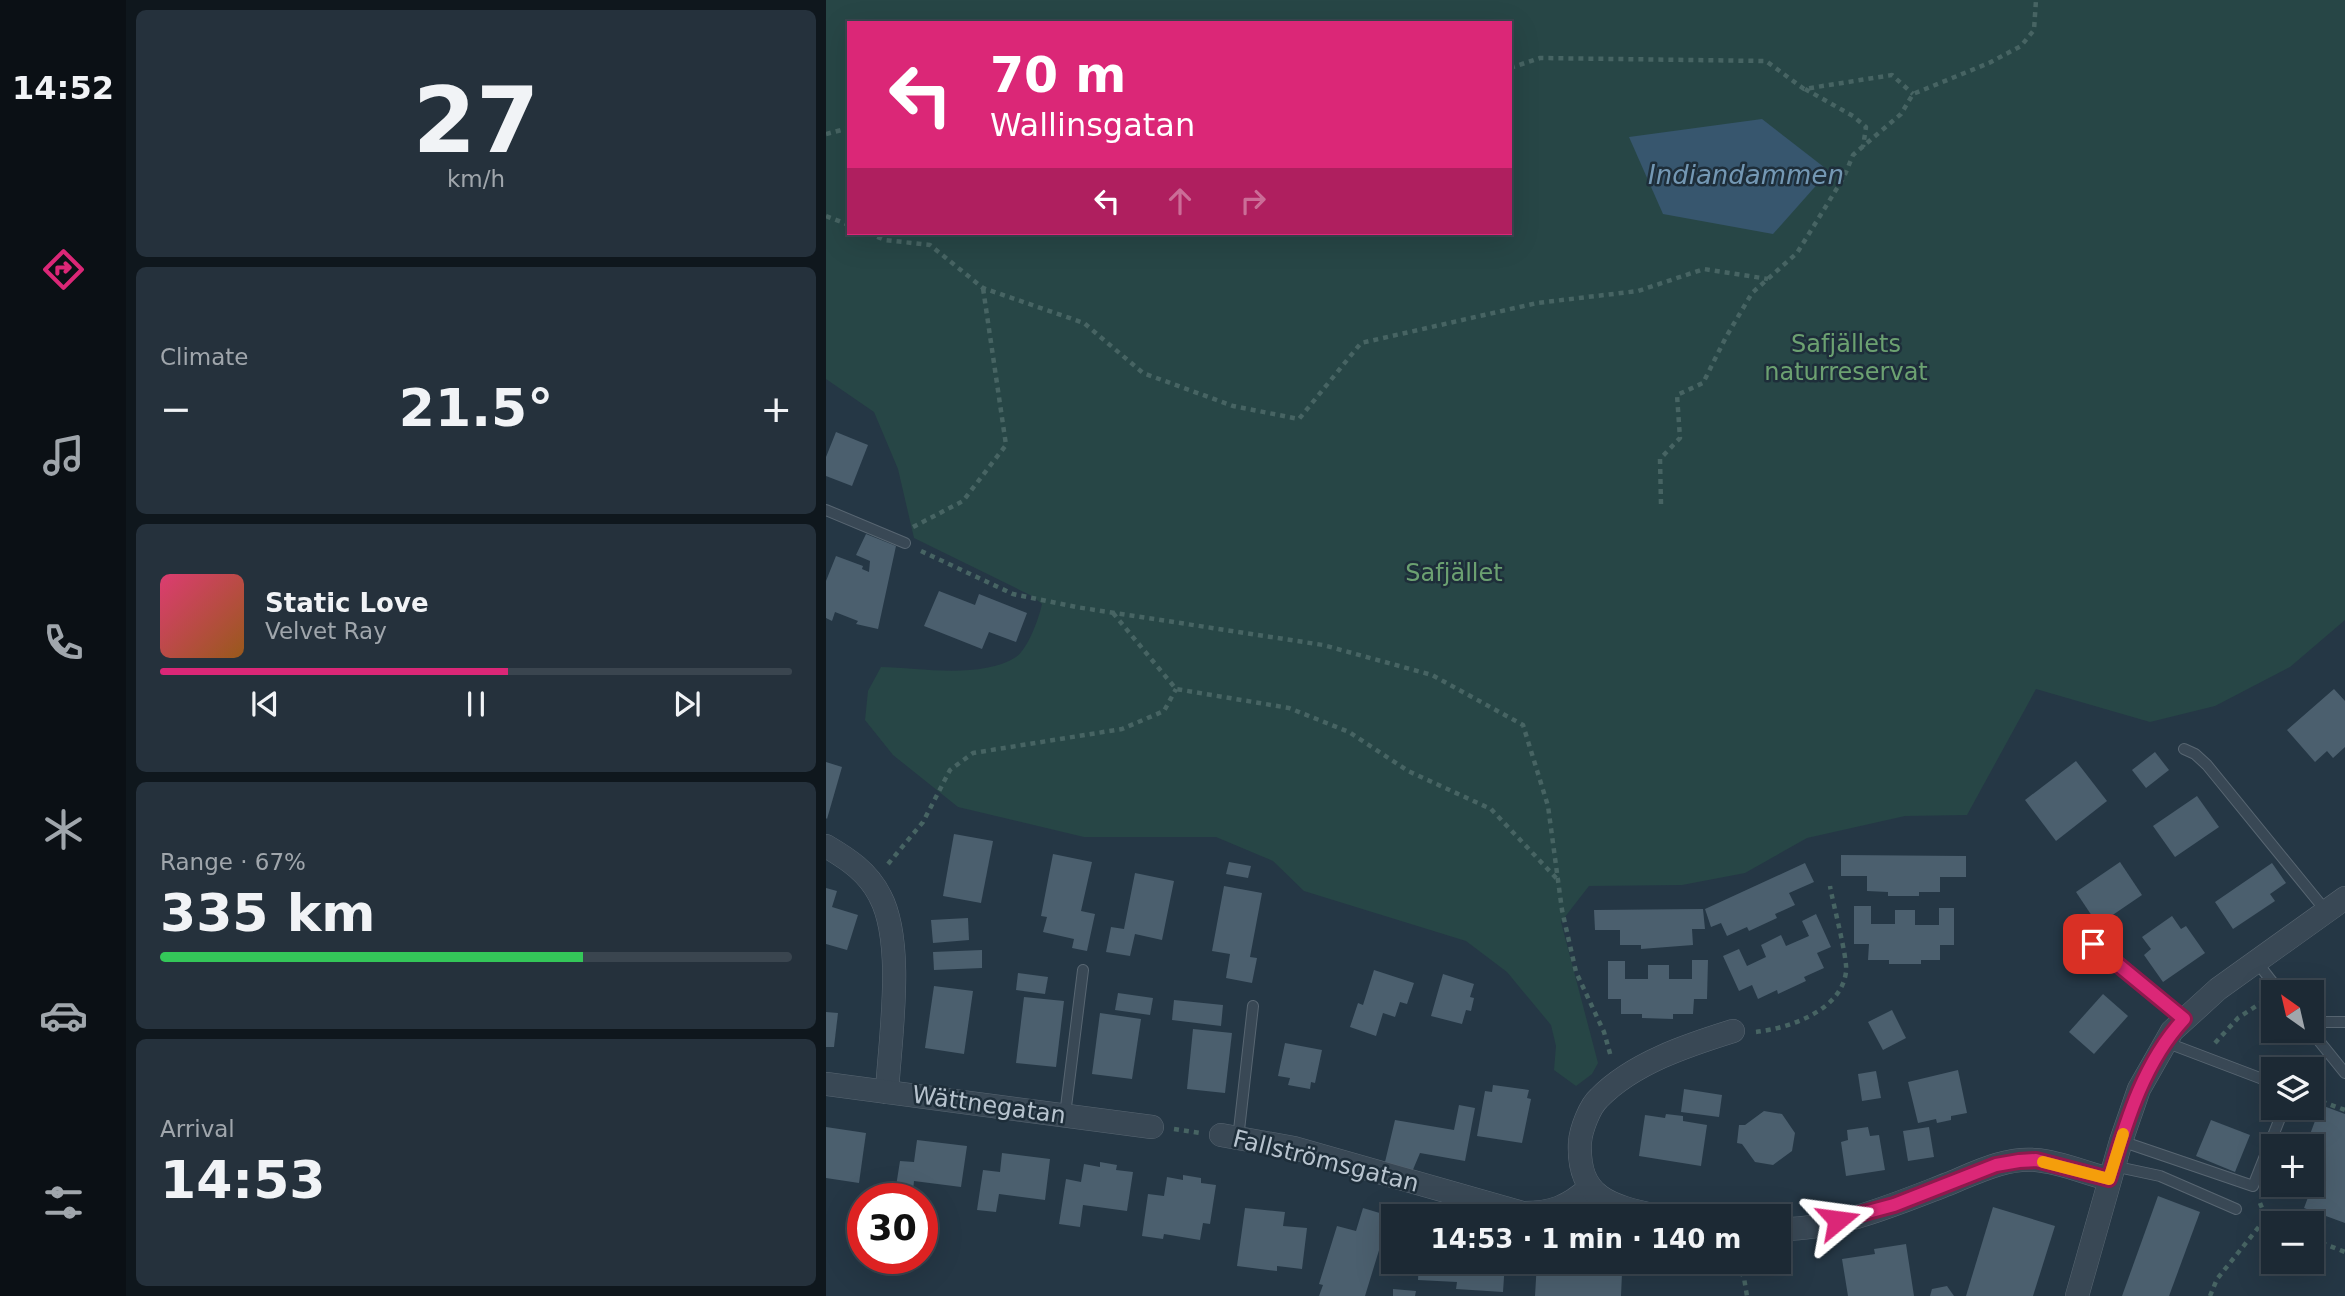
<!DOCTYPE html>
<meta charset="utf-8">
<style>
body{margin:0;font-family:"DejaVu Sans",sans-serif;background:#25313c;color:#f1f3f6;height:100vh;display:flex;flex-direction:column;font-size:26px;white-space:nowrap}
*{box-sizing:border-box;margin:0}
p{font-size:23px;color:#a0a6ac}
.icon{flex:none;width:38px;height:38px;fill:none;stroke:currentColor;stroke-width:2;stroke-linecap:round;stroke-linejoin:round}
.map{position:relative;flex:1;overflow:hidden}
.side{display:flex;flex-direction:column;gap:10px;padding:10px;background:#0f171d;width:700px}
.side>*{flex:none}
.top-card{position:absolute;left:21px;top:21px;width:665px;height:214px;border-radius:0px;box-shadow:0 7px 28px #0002,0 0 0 2px #3a454f;background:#db2777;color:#fff;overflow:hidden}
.needle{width:46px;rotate:326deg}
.tools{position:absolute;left:1435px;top:980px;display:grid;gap:14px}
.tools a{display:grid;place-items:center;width:63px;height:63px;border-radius:0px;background:#1c2934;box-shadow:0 7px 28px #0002,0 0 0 2px #3a454f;font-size:35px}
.speed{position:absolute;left:21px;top:1183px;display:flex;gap:14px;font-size:35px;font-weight:700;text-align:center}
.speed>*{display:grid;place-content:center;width:91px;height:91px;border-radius:50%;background:#1c2934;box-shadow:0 7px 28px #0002,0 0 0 2px #3a454f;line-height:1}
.speed .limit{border:10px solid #d22;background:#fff;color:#111}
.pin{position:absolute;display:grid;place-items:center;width:60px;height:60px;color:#fff;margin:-30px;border-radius:14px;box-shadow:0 4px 10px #0006}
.me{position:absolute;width:77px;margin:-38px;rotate:74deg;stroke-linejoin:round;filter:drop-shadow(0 0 5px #0008)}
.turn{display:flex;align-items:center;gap:24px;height:147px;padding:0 28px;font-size:32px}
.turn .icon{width:91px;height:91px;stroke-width:2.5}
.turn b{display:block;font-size:49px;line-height:60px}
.lanes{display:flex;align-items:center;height:66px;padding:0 28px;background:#0003;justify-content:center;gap:35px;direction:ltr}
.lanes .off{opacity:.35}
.big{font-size:52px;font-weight:700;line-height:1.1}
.side .tile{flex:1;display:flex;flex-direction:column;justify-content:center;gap:10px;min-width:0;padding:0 24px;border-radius:10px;background:#25313c}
.side .dial{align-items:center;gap:0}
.dial b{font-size:91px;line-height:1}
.song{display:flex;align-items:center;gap:21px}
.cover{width:84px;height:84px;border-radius:10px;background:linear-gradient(135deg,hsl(340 70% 55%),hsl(30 70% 35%))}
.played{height:7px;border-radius:4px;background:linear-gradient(90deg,#db2777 55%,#3a454f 55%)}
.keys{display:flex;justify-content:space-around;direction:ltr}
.heat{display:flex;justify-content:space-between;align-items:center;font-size:38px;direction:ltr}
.charge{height:10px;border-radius:5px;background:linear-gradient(90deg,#34c759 67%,#3a454f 0)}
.trip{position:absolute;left:555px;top:1204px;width:410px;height:70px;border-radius:0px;background:#1c2934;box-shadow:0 7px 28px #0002,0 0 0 2px #3a454f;font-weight:700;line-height:70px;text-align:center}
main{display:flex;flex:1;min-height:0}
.tab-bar{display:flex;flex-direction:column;width:126px;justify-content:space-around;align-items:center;background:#0b1015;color:#a0a6ac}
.tab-bar .icon{width:49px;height:49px}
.tab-bar .active{color:#db2777}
.tab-bar b{font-size:32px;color:#f1f3f6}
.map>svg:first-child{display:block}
.green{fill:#274646;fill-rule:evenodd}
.water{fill:#37566e}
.building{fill:#4b5f6e}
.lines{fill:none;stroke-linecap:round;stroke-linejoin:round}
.lane-casing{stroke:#586672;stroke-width:12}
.street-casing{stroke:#586672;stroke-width:24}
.path{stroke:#476463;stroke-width:4.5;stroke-dasharray:5 5;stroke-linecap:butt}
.lane{stroke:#394855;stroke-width:10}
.street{stroke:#394855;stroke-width:23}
.route-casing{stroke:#8e194d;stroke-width:18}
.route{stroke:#db2777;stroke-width:12}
.slow{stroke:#f59e0b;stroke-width:12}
.labels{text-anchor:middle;stroke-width:5;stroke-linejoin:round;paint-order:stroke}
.park-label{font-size:24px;fill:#6ca171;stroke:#1e2e3a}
.street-label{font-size:24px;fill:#b7c3ce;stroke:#1e2e3a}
.water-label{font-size:26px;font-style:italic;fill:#7498b4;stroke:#1e2e3a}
</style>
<main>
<nav class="tab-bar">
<b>14:52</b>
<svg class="icon active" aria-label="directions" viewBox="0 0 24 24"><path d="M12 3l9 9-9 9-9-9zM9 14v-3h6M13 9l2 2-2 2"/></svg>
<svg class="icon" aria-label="music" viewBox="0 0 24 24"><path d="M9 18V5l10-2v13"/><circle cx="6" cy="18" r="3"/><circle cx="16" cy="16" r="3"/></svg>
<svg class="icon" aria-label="phone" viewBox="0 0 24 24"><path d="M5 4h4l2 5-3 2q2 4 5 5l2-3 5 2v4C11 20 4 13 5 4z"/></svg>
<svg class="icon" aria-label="climate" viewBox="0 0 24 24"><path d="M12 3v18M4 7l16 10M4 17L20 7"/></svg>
<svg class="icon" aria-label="car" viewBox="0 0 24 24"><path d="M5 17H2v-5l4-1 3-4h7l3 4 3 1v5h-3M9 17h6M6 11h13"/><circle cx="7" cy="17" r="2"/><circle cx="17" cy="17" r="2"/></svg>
<svg class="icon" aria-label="filters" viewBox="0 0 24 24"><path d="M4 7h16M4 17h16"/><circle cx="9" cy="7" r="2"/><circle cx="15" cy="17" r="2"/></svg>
</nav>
<section class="side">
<div class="tile dial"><b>27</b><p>km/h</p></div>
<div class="tile"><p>Climate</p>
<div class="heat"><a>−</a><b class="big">21.5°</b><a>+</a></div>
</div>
<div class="tile">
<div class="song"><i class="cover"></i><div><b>Static Love</b><p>Velvet Ray</p></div></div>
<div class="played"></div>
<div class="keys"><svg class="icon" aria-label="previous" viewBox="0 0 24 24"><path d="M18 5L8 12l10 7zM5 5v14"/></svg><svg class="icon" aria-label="pause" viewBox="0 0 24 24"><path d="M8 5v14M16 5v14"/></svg><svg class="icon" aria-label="next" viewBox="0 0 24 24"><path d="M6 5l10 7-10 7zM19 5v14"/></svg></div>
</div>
<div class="tile"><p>Range · 67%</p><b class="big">335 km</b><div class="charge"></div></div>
<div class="tile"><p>Arrival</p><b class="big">14:53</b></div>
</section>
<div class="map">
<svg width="1519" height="1296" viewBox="0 0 1519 1296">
<rect width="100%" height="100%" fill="#253745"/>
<!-- green -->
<path class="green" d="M0,0H1519V620L1464,667L1389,706L1324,722L1210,689L1141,815L1079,816L981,838L919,873L856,885L763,886L735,922L772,1063L766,1074L750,1086L728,1070L730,1046L725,1025L681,972L640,941L478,891L447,861L390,837H258L132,807L67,755L39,720L42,691L55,667C94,668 156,679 190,657C202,649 213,618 216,604L206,596L88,538L72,469L48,412L0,379ZM23,23H684V233H23Z"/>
<!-- water -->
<polygon class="water" points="936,119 1003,171 947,234 837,214 803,137"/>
<!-- building -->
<g class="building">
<polygon points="10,432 42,445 26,486 0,476 0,457"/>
<polygon points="40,534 70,546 52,629 30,624 32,621 9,612 6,621 0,618 0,581 10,556 37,566 36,569 43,572 44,561 30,555"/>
<polygon points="113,591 149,605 153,594 201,613 190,642 163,632 156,649 98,626"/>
<polygon points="1508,689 1519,701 1519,747 1507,758 1501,751 1489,762 1461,730"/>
<polygon points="1329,752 1343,770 1320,788 1306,770"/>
<polygon points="1250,761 1281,801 1230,841 1199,800"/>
<polygon points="0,762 16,767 1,819 0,818"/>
<polygon points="1371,796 1393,827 1349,857 1327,826"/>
<polygon points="128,834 167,841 155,903 117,896"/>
<polygon points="227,854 266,862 255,911 269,914 261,951 246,948 248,939 217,932 221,917 215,916"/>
<polygon points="1015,855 1140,856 1140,877 1114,877 1114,892 1093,892 1093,896 1062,896 1062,892 1041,891 1041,876 1015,876"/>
<polygon points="403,862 425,866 422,878 400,874"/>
<polygon points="1294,862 1316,895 1272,925 1250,892"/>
<polygon points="979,863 988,882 963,893 969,905 949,914 951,918 923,931 921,927 901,936 895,923 885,927 879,909"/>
<polygon points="1446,863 1460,883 1444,894 1449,901 1407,929 1389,902"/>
<polygon points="309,873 348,881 336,940 309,934 304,956 280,952 285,927 298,929"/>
<polygon points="398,886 436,893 424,957 431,958 426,983 400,978 404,954 386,951"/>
<polygon points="0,888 11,891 6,907 32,915 21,950 0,944"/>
<polygon points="1028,906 1045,906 1045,924 1069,924 1069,910 1089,910 1089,925 1113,925 1113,908 1128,908 1128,945 1114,945 1114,960 1095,960 1095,964 1063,964 1063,960 1042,960 1043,944 1028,944"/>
<polygon points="877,909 879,929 866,929 867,945 815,949 815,945 794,945 794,930 769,930 768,910"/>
<polygon points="990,914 1005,947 991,953 998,968 978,977 980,981 952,994 951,990 932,999 926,985 913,991 897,956 913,949 921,966 940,957 935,945 955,935 960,946 983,936 976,921"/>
<polygon points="1346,916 1355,929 1360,926 1379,953 1337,982 1318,955 1325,949 1316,937"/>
<polygon points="142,918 143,940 107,943 105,920"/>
<polygon points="156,950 156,968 108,970 107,952"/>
<polygon points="866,960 882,960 881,999 868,999 867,1014 847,1014 847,1019 816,1018 816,1014 795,1014 795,999 782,999 782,961 799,961 799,979 822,979 822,965 843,965 843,979 866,979"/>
<polygon points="548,970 588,983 581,1004 574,1002 569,1017 557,1013 550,1036 524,1027 532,1003 537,1005"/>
<polygon points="192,973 222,977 219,994 190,990"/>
<polygon points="617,974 648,984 644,997 648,998 645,1011 640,1010 636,1024 605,1016"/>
<polygon points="108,986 147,991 138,1054 99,1048"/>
<polygon points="292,993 327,998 324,1015 289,1010"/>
<polygon points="1277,994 1302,1016 1268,1054 1243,1032"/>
<polygon points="198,997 238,1001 230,1067 190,1063"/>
<polygon points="348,1000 397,1005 395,1026 346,1020"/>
<polygon points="1066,1010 1080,1038 1057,1050 1042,1022"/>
<polygon points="0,1012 12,1013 8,1047 0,1047"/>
<polygon points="274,1013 315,1019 306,1079 266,1074"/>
<polygon points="367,1029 406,1033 399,1093 361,1089"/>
<polygon points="459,1043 496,1050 489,1083 485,1082 484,1089 462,1085 464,1078 452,1076"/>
<polygon points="1132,1070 1141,1113 1125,1116 1125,1120 1111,1123 1110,1119 1092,1123 1082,1082"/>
<polygon points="1050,1071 1055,1098 1036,1101 1032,1074"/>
<polygon points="667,1085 703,1090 701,1098 705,1099 696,1143 651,1136 659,1091 666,1092"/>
<polygon points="858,1089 896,1095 893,1117 855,1112"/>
<polygon points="633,1105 649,1108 639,1161 594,1153 586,1172 559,1162 569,1120 628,1130"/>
<polygon points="1495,1105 1519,1114 1519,1223 1478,1208 1499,1152 1480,1145"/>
<polygon points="938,1111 956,1114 969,1133 966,1151 947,1165 929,1162 916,1144 911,1143 913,1125 919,1125"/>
<polygon points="840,1114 857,1116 857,1121 881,1125 875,1166 813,1156 819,1115 839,1118"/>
<polygon points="1385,1120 1424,1135 1409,1172 1370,1156"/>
<polygon points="0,1127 40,1133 33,1183 0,1178"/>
<polygon points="1042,1127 1044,1136 1053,1135 1059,1170 1020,1176 1015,1142 1022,1140 1021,1130"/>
<polygon points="1103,1127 1108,1157 1082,1161 1077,1131"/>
<polygon points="91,1140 141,1146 135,1187 88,1181 86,1199 68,1199 74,1161 88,1162"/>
<polygon points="176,1153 224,1159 219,1200 173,1194 170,1212 151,1210 157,1170 174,1172"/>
<polygon points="274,1162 291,1165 290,1170 307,1172 301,1211 257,1205 254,1227 233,1224 240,1179 255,1182 258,1164 274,1167"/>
<polygon points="357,1175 375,1178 375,1183 390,1185 384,1224 377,1223 374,1240 338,1234 337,1239 316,1236 322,1194 338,1196 341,1177 357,1180"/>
<polygon points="1332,1196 1374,1212 1343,1296 1296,1296"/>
<polygon points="1167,1207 1229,1226 1207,1296 1140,1296"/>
<polygon points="419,1208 459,1212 457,1226 481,1228 476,1269 451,1266 451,1271 411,1266"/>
<polygon points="537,1208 567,1217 567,1234 562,1249 554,1247 539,1296 493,1296 497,1285 493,1284 511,1226 530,1231"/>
<polygon points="1080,1244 1088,1296 1022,1296 1016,1259 1049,1254 1048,1249"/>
<polygon points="593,1262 679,1262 677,1292 630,1289 631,1282 592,1280"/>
<polygon points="711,1262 757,1263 757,1269 766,1270 766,1266 782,1267 782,1272 796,1273 795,1296 709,1296"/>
<polygon points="1121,1286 1128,1296 1104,1296 1106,1289"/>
<polygon points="567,1289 590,1291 589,1296 567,1296"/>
</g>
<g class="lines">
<!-- lane casing -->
<g class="lane-casing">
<g id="lane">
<polyline points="0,510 79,543"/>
<polyline points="1358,749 1369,754 1381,765 1500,911"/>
<polyline points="1267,944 1358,1019"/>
<polyline points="1430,961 1454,992"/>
<polyline points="1486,1022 1519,1022"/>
<polyline points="1485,1031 1519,1073"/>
<polyline points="1339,1042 1447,1083"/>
<polyline points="239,1115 257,970"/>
<polyline points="412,1139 427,1006"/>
<polyline points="1295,1141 1427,1186 1458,1108"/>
<polyline points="1287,1166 1334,1176 1410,1209"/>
</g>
</g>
<!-- street casing -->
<g class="street-casing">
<g id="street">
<path d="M0,846C22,859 42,872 54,896C79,943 64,1038 61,1092"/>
<polyline points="0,1084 326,1127"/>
<path d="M395,1135L468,1148L697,1213C726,1213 742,1207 763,1188"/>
<path d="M832,1216C784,1206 751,1198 754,1142C755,1129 764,1106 773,1098C807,1063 862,1045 907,1031"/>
<path d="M952,1229C1010,1230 1070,1204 1122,1184C1149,1173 1180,1157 1210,1160C1234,1162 1259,1173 1283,1179"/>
<polyline points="1251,1296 1295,1141 1313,1089 1346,1031 1392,989 1519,898"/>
</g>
</g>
<!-- path -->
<g class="path">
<polyline points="684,68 714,58 940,61 978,89 1066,75 1087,94"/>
<polyline points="979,89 1027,116 1040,127 1037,147"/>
<polyline points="0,134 23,128"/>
<polyline points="0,216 23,225"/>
<polyline points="42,233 59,240 104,245 157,288 258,323 317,373 407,406 473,419 535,343 711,303 812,291 878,269 942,279"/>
<polyline points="835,504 834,459 854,438 851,395 877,383 900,337 926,293 971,253 1018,177 1027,155 1075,114 1087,94 1163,63 1195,46 1208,30 1210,0"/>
<polyline points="87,527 137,501 180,445 157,288"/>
<polyline points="95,551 187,594 250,607 497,645 606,675 697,725 722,806 736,910 750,972 778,1032 785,1057"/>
<polyline points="287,613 350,689 463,708 523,732 582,771 665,809 732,880"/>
<polyline points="62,864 97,822 124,770 147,753 296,729 338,711 350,689"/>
<path d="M930,1032C963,1028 1015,1011 1020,972C1022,959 1007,904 1004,886"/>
<polyline points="1389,1043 1412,1018 1438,1001"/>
<polyline points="1486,1098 1519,1110"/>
<polyline points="348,1129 374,1133"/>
<polyline points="1434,1203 1440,1218 1448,1223"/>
<polyline points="1486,1239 1519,1252"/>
<polyline points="911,1262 918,1278 921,1296"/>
<polyline points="1384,1296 1391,1279 1440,1218"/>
</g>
<!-- lane -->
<use href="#lane" class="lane"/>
<!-- street -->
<use href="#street" class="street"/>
</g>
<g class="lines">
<!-- route casing -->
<g class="route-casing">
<path id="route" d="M1012,1220L1068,1205L1170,1165L1193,1161L1210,1160L1283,1179C1300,1123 1317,1063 1358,1019L1267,944"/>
</g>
<!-- route -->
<use href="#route" class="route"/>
<!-- slow -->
<polyline class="slow" points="1217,1162 1283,1179 1297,1134"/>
</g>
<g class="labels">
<!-- park labels -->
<g class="park-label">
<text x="1020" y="352">Safjällets<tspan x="1020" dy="28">naturreservat</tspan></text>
<text x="628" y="581">Safjället</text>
</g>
<!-- street labels -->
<g class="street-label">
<text transform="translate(163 1105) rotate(8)" y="8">Wättnegatan</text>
<text transform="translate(500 1161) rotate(14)" y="8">Fallströmsgatan</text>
</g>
<!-- water labels -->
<g class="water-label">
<text x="920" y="184">Indiandammen</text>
</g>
</g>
</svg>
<div class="tools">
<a><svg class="needle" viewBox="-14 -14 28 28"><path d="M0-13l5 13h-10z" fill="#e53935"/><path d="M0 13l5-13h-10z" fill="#a0a6ac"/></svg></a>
<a><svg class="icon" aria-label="layers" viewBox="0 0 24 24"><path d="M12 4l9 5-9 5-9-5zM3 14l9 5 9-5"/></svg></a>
<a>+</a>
<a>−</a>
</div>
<div class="speed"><div class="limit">30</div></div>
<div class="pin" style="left:1267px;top:944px;background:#d93025"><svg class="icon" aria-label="arrive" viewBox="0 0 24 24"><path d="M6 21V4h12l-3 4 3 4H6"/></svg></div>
<svg class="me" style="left:1012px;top:1220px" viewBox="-20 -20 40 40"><path d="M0-17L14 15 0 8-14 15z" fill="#db2777" stroke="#fff" stroke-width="4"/></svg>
<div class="trip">14:53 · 1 min · 140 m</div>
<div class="top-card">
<div class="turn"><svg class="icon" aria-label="left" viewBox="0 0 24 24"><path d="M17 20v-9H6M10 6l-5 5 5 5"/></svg><div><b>70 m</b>Wallinsgatan</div></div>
<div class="lanes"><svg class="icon" aria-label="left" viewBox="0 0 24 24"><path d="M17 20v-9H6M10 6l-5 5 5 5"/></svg><svg class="icon off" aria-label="ahead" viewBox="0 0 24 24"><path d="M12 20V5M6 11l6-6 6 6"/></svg><svg class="icon off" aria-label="right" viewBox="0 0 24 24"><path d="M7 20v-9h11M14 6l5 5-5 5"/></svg></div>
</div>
</div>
</main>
